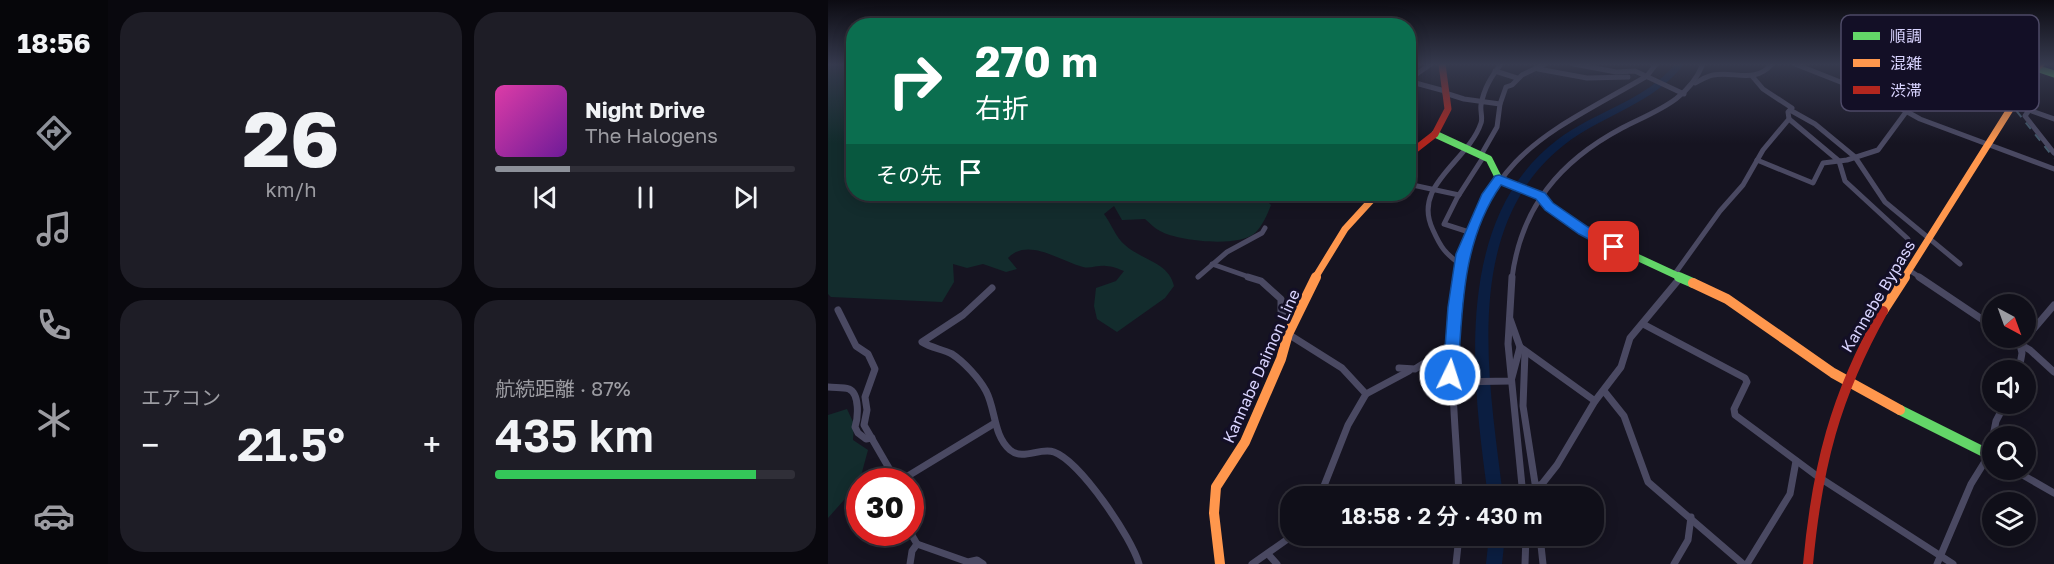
<!DOCTYPE html>
<html lang="ja">
<meta charset="utf-8">
<style>
body{margin:0;font-family:"Golos Text","Noto Sans JP",sans-serif;background:#1e1d26;color:#f1f3f6;height:100vh;display:flex;flex-direction:column;font-size:22px;white-space:nowrap}
*{box-sizing:border-box;margin:0}
p{font-size:20px;color:#9c9ca2}
.icon{flex:none;width:33px;height:33px;fill:none;stroke:currentColor;stroke-width:2;stroke-linecap:round;stroke-linejoin:round}
.map{position:relative;flex:1;overflow:hidden}
.sheet{display:flex;flex-direction:column;gap:12px;padding:12px;background:#09080e;width:720px}
.sheet>*{flex:none}
.banner{position:absolute;left:18px;top:18px;width:570px;height:183px;border-radius:24px;box-shadow:0 3px 15px #0003,0 0 0 2px #302f38;background:#0b6e4f;color:#fff;overflow:hidden}
.needle{width:39px;rotate:139deg}
.buttons{position:absolute;left:1154px;top:294px;display:grid;gap:12px}
.buttons a{display:grid;place-items:center;width:54px;height:54px;border-radius:50%;background:#100f19;box-shadow:0 3px 15px #0003,0 0 0 2px #302f38;font-size:30px}
.speed{position:absolute;left:18px;top:468px;display:flex;gap:12px;font-size:30px;font-weight:700;text-align:center}
.speed>*{display:grid;place-content:center;width:78px;height:78px;border-radius:50%;background:#100f19;box-shadow:0 3px 15px #0003,0 0 0 2px #302f38;line-height:1}
.speed .limit{border:9px solid #d22;background:#fff;color:#111}
.pin{position:absolute;display:grid;place-items:center;width:51px;height:51px;color:#fff;margin:-26px;border-radius:12px;box-shadow:0 3px 9px #0006}
.me{position:absolute;width:66px;margin:-33px;rotate:4deg;stroke-linejoin:round;filter:drop-shadow(0 0 4px #0008)}
.turn{display:flex;align-items:center;gap:21px;height:126px;padding:0 30px;font-size:27px}
.turn .icon{width:78px;height:78px;stroke-width:2.5}
.turn b{display:block;font-size:42px;line-height:51px}
.then{display:flex;align-items:center;height:57px;padding:0 30px;background:#0003;gap:12px;font-size:22px}
.big{font-size:45px;font-weight:600;line-height:1.1}
.sheet .card{flex:1;display:flex;flex-direction:column;justify-content:center;gap:9px;min-width:0;padding:0 21px;border-radius:24px;background:#1e1d26}
.sheet .dial{align-items:center;gap:0}
.dial b{font-size:78px;line-height:1}
.song{display:flex;align-items:center;gap:18px}
.cover{width:72px;height:72px;border-radius:9px;background:linear-gradient(135deg,hsl(320 70% 55%),hsl(280 70% 35%))}
.played{height:6px;border-radius:3px;background:linear-gradient(90deg,#8c9099 25%,#302f38 25%)}
.keys{display:flex;justify-content:space-around;direction:ltr}
.heat{display:flex;justify-content:space-between;align-items:center;font-size:33px;direction:ltr}
.charge{height:9px;border-radius:4px;background:linear-gradient(90deg,#34c759 87%,#302f38 0)}
.sheet .tiles{flex:1;display:grid;gap:12px;grid-template-columns:repeat(2,1fr)}
.trip{position:absolute;left:452px;top:486px;width:324px;height:60px;border-radius:24px;background:#100f19;box-shadow:0 3px 15px #0003,0 0 0 2px #302f38;font-weight:600;line-height:60px;text-align:center}
main{display:flex;flex:1;min-height:0}
.dock{display:flex;flex-direction:column;width:108px;justify-content:space-around;align-items:center;background:#06060a;color:#9c9ca2}
.dock .icon{width:42px;height:42px}
.dock .active{color:#8c9099}
.dock b{font-size:27px;color:#f1f3f6}
.map>svg:first-child{display:block}
.green{fill:#132c2d}
.lines{fill:none;stroke-linecap:round;stroke-linejoin:round}
.river{fill:#0b1e41;fill-rule:evenodd}
.street-far1{stroke:#4a4962;stroke-width:5}
.street{stroke:#4a4962;stroke-width:7}
.fast-far1{stroke:#63d668;stroke-width:7}
.fast{stroke:#63d668;stroke-width:10}
.slow-far1{stroke:#ff974d;stroke-width:7}
.slow{stroke:#ff974d;stroke-width:10}
.jam-far1{stroke:#b3261e;stroke-width:7}
.jam{stroke:#b3261e;stroke-width:10}
.rail{stroke:#43596b;stroke-width:2;stroke-dasharray:8 7;stroke-linecap:butt}
.route{fill:#1a73e8;stroke:#114b97;stroke-width:1.5}
.labels{text-anchor:middle;stroke-width:6;stroke-linejoin:round;paint-order:stroke}
.street-label{font-size:16px;fill:#d9d4ff;stroke:#130f26}
.key{fill:#130f26;stroke:#4e4a67;stroke-width:1.5}
.key-label{font-size:16px;fill:#d9d4ff}
</style>
<main>
<nav class="dock">
<b>18:56</b>
<svg class="icon active" aria-label="directions" viewBox="0 0 24 24"><path d="M12 3l9 9-9 9-9-9zM9 14v-3h6M13 9l2 2-2 2"/></svg>
<svg class="icon" aria-label="music" viewBox="0 0 24 24"><path d="M9 18V5l10-2v13"/><circle cx="6" cy="18" r="3"/><circle cx="16" cy="16" r="3"/></svg>
<svg class="icon" aria-label="phone" viewBox="0 0 24 24"><path d="M5 4h4l2 5-3 2q2 4 5 5l2-3 5 2v4C11 20 4 13 5 4z"/></svg>
<svg class="icon" aria-label="climate" viewBox="0 0 24 24"><path d="M12 3v18M4 7l16 10M4 17L20 7"/></svg>
<svg class="icon" aria-label="car" viewBox="0 0 24 24"><path d="M5 17H2v-5l4-1 3-4h7l3 4 3 1v5h-3M9 17h6M6 11h13"/><circle cx="7" cy="17" r="2"/><circle cx="17" cy="17" r="2"/></svg>
</nav>
<section class="sheet">
<div class="tiles">
<div class="card dial"><b>26</b><p>km/h</p></div>
<div class="card">
<div class="song"><i class="cover"></i><div><b>Night Drive</b><p>The Halogens</p></div></div>
<div class="played"></div>
<div class="keys"><svg class="icon" aria-label="previous" viewBox="0 0 24 24"><path d="M18 5L8 12l10 7zM5 5v14"/></svg><svg class="icon" aria-label="pause" viewBox="0 0 24 24"><path d="M8 5v14M16 5v14"/></svg><svg class="icon" aria-label="next" viewBox="0 0 24 24"><path d="M6 5l10 7-10 7zM19 5v14"/></svg></div>
</div>
<div class="card"><p>エアコン</p>
<div class="heat"><a>−</a><b class="big">21.5°</b><a>+</a></div>
</div>
<div class="card"><p>航続距離 · 87%</p><b class="big">435 km</b><div class="charge"></div></div>
</div>
</section>
<div class="map">
<svg width="1226" height="564" viewBox="0 0 1226 564">
<rect width="100%" height="100%" fill="#161421"/>
<!-- green -->
<g class="green">
<path d="M0,64H25L26,194H432L443,205C439,215 435,225 427,233C410,248 350,241 332,231C326,228 322,223 317,219L294,220L286,206L276,214C283,223 288,238 297,245C313,260 341,262 346,286L337,298L289,332L269,319L266,306L268,288L288,281L296,271C291,269 284,266 278,266C270,265 262,269 255,267C232,261 200,237 180,258L189,269L178,272L155,264L139,268L125,264L126,282L114,302L3,297L0,294Z"/>
<polygon points="19,409 26,424 25,440 40,450 31,483 0,518 0,415"/>
</g>
<g class="lines">
<!-- river -->
<g class="river">
<path d="M847,64H856C826,104 774,115 736,145C632,227 661,381 675,496H660C644,381 624,220 729,140C767,111 817,101 847,64Z"/>
<polygon points="1207,64 1226,66 1226,72 1208,66"/>
<polygon points="661,536 677,536 674,564 658,564"/>
</g>
<!-- street-far1 -->
<g class="street-far1">
<polyline points="746,64 788,72 807,71 856,94"/>
<polyline points="967,64 1058,100 1092,119 1226,169"/>
<polyline points="1082,64 1116,81 1163,99 1167,93 1177,92 1192,69 1188,64"/>
<polyline points="710,69 759,78 800,77"/>
<polyline points="667,71 689,78"/>
<polyline points="580,80 603,64"/>
<polyline points="580,81 617,91"/>
<path d="M867,83C873,80 879,76 885,75C907,71 927,84 944,64"/>
<polyline points="617,93 636,99 672,104"/>
<polyline points="962,110 987,124 1027,157 1057,202 1132,264"/>
<polyline points="961,119 1011,161 1017,181 1080,239"/>
<polyline points="1226,119 1201,110 1197,116 1226,153"/>
<polyline points="653,155 669,127 672,104 678,87 684,85 694,75 717,64"/>
<polyline points="929,160 985,183 995,163 1019,160 1050,150 1078,112"/>
<polyline points="580,184 631,195"/>
<polyline points="644,233 616,224 629,198 656,156"/>
<polyline points="384,264 424,278"/>
<path d="M633,265C617,253 613,248 605,230C583,185 640,162 653,123C655,118 652,111 653,105C656,88 663,77 673,64"/>
<polyline points="1081,270 1093,278"/>
<polyline points="846,275 892,211 915,185 935,150 961,119 960,112 964,108 935,89 924,76"/>
<polyline points="370,277 399,252 434,233 437,228"/>
<path d="M632,278C662,151 716,136 819,76L828,64"/>
<path d="M684,278C693,207 732,161 794,128C827,111 860,101 875,64"/>
</g>
<!-- street -->
<g class="street">
<polyline points="420,277 433,281 453,299 453,313 468,318"/>
<polyline points="684,277 680,344 695,496"/>
<polyline points="1091,277 1164,326"/>
<path d="M164,288L135,315L94,342C103,348 114,349 124,354C136,362 151,378 158,391C168,410 165,435 182,450C195,461 212,447 226,452C252,461 304,538 311,564"/>
<polyline points="10,310 28,346 40,354 47,369 37,397 39,410 36,425 69,482"/>
<polyline points="682,319 692,347 767,401"/>
<polyline points="815,324 917,378 919,382 906,409 907,415 989,476 1125,564"/>
<polyline points="460,334 514,368 538,394 520,425 492,496"/>
<polyline points="1181,338 1202,350 1226,372"/>
<polyline points="697,352 695,406 709,496"/>
<polyline points="605,361 622,375"/>
<polyline points="571,368 587,369 612,353"/>
<polyline points="1191,370 1194,353 1192,345 1226,305"/>
<polyline points="623,382 683,381 692,347"/>
<path d="M0,387C6,388 15,387 21,389C32,394 30,418 27,427L30,433L38,439L44,438"/>
<polyline points="776,391 796,416 820,482 915,564"/>
<polyline points="538,394 581,371"/>
<polyline points="1165,436 1168,421 1177,404"/>
<polyline points="1186,470 1226,493"/>
<polyline points="70,482 167,423"/>
<polyline points="709,486 714,484 729,465 767,401 793,367 802,338 852,278"/>
<path d="M631,496C628,420 617,352 632,277"/>
<polyline points="82,532 89,544 84,551 82,564"/>
<polyline points="712,536 715,564"/>
<polyline points="89,544 140,562 149,560 155,564"/>
<polyline points="440,554 449,564"/>
<polyline points="424,564 464,536"/>
<polyline points="628,564 631,536"/>
<polyline points="697,564 698,536"/>
<polyline points="846,564 860,540 863,517"/>
<polyline points="919,564 962,494 968,461"/>
<polyline points="1109,564 1143,484 1161,455 1164,439"/>
</g>
<!-- fast-far1 -->
<g class="fast-far1">
<polyline points="1208,68 1226,74"/>
<polyline points="607,134 661,159 671,179 713,196 721,206 770,239 854,278"/>
</g>
<!-- fast -->
<g class="fast">
<polyline points="851,277 865,283"/>
<polyline points="1072,410 1164,456"/>
</g>
<!-- slow-far1 -->
<g class="slow-far1">
<polyline points="487,278 517,229 549,194"/>
<polyline points="1076,278 1208,68 1213,64"/>
</g>
<!-- slow -->
<g class="slow">
<polyline points="865,283 899,299 1005,373 1072,410"/>
<polyline points="1055,311 1077,277"/>
<polyline points="392,564 386,513 388,487 417,442 453,359 460,334 488,277"/>
</g>
<!-- jam-far1 -->
<polyline class="jam-far1" points="580,155 607,134 620,109 614,64"/>
<!-- jam -->
<path class="jam" d="M980,564C989,467 1007,396 1055,311"/>
<!-- rail -->
<polyline class="rail" points="1151,64 1226,158"/>
</g>
<!-- sky -->
<linearGradient id="sky" x2="0" y2="1"><stop stop-color="#0c0b12"/><stop offset="0.45" stop-color="#363a4e"/><stop offset="1" stop-color="#363a4e" stop-opacity="0"/></linearGradient>
<rect width="1226" height="143" fill="url(#sky)"/>
<!-- route -->
<path class="route" d="M671,175L717,193L725,203L760,227L790,244L792,247L790,250H781L751,234L717,210L708,199L673,185C634,240 634,310 630,375L628,380L622,382L617,380L615,375L620,307L628,254L654,194L667,176Z"/>
<g class="labels">
<!-- street labels -->
<g class="street-label">
<text transform="translate(1050 296) rotate(-59)" y="6">Kannebe Bypass</text>
<text transform="translate(433 366) rotate(-66)" y="6">Kannabe Daimon Line</text>
</g>
</g>
<!-- legend -->
<rect x="1013" y="15" width="198" height="96" rx="9" class="key"/>
<rect x="1025" y="32" width="27" height="8" fill="#63d668"/>
<rect x="1025" y="59" width="27" height="8" fill="#ff974d"/>
<rect x="1025" y="86" width="27" height="8" fill="#b3261e"/>
<g class="key-label">
<text x="1062" y="42">順調</text>
<text x="1062" y="69">混雑</text>
<text x="1062" y="96">渋滞</text>
</g>
</svg>
<div class="buttons">
<a><svg class="needle" viewBox="-14 -14 28 28"><path d="M0-13l5 13h-10z" fill="#e53935"/><path d="M0 13l5-13h-10z" fill="#9c9ca2"/></svg></a>
<a><svg class="icon" aria-label="sound" viewBox="0 0 24 24"><path d="M4 9h4l5-4v14l-5-4H4zM17 9q2 3 0 6"/></svg></a>
<a><svg class="icon" aria-label="search" viewBox="0 0 24 24"><circle cx="10" cy="10" r="6"/><path d="M15 15l6 6"/></svg></a>
<a><svg class="icon" aria-label="layers" viewBox="0 0 24 24"><path d="M12 4l9 5-9 5-9-5zM3 14l9 5 9-5"/></svg></a>
</div>
<div class="speed"><div class="limit">30</div></div>
<div class="pin" style="left:786px;top:247px;background:#d93025"><svg class="icon" aria-label="arrive" viewBox="0 0 24 24"><path d="M6 21V4h12l-3 4 3 4H6"/></svg></div>
<svg class="me" style="left:622px;top:375px" viewBox="-20 -20 40 40"><circle r="17" fill="#1a73e8" stroke="#fff" stroke-width="3"/><path d="M0-11L8 9 0 5-8 9z" fill="#fff"/></svg>
<div class="trip">18:58 · 2 分 · 430 m</div>
<div class="banner">
<div class="turn"><svg class="icon" aria-label="right" viewBox="0 0 24 24"><path d="M7 20v-9h11M14 6l5 5-5 5"/></svg><div><b>270 m</b>右折</div></div>
<div class="then">その先<svg class="icon" aria-label="arrive" viewBox="0 0 24 24"><path d="M6 21V4h12l-3 4 3 4H6"/></svg></div>
</div>
</div>
</main>
